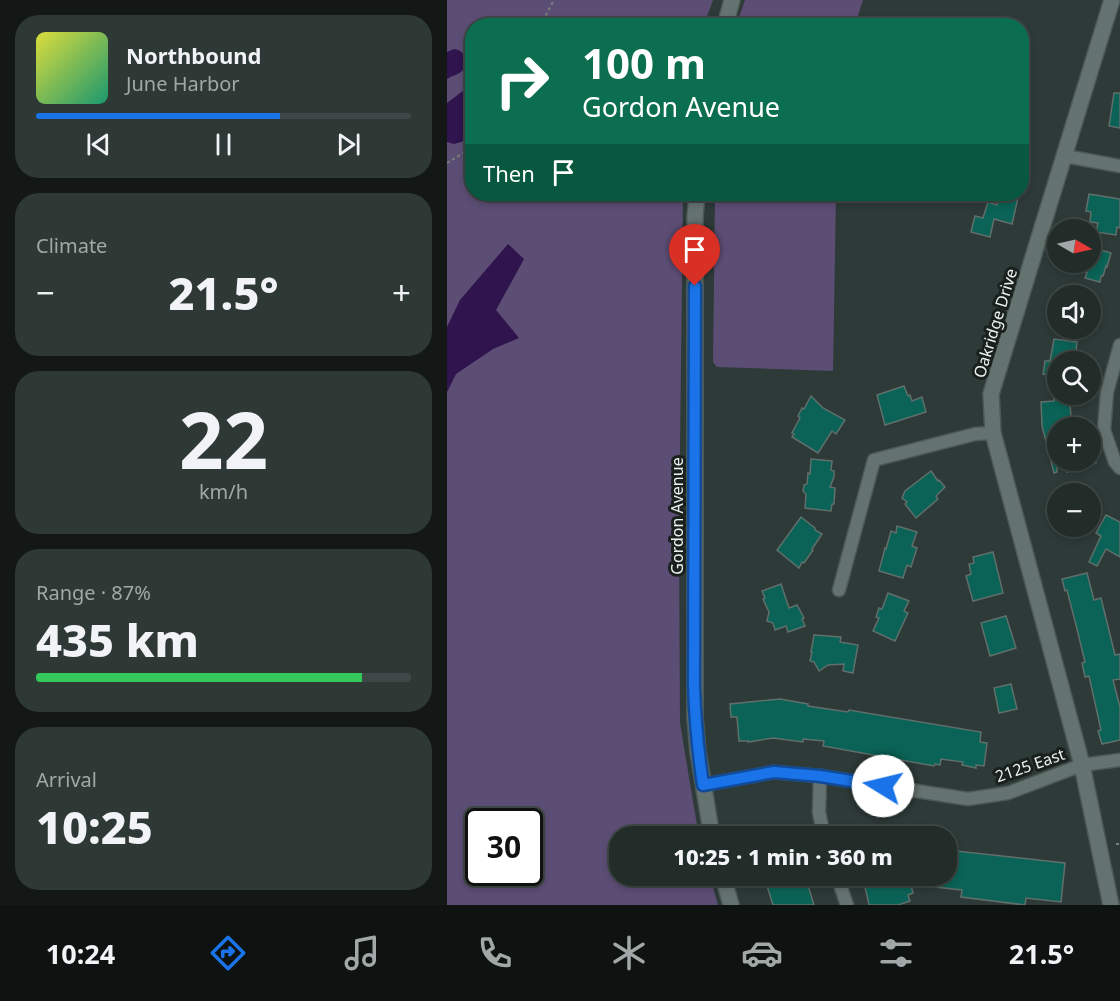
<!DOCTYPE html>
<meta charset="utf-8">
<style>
body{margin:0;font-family:"Noto Sans",sans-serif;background:#2e3835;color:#f1f3f6;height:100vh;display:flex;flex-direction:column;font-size:22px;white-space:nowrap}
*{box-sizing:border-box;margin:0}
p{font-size:20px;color:#a2a7a8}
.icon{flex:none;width:33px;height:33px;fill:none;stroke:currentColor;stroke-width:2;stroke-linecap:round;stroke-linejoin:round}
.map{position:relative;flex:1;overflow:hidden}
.panel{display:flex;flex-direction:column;gap:15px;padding:15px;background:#131817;width:447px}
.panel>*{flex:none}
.guide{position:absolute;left:18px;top:18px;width:564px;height:183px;border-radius:24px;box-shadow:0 3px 9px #0003,0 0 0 2px #3f4846;background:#0b6e4f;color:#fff;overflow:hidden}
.needle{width:39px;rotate:99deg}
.fabs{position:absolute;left:600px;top:219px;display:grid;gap:12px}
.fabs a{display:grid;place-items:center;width:54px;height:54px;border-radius:50%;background:#222c29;box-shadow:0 3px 9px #0003,0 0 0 2px #3f4846;font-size:30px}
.speed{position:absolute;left:18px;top:808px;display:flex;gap:12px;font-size:30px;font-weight:700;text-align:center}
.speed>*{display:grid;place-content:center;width:78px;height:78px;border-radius:50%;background:#222c29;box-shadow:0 3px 9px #0003,0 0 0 2px #3f4846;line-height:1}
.speed .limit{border:3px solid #111;border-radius:9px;background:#fff;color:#111}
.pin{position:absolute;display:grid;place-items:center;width:51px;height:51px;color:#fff;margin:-62px -26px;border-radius:50% 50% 50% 0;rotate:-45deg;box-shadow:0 0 6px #0007}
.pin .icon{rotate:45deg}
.me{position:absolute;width:66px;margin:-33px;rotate:279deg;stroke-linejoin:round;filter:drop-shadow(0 0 4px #0008)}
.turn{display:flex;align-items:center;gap:21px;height:126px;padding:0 18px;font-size:27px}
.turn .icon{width:78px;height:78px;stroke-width:2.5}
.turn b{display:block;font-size:42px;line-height:51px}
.then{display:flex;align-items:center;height:57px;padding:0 18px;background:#0003;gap:12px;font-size:22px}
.big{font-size:45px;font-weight:800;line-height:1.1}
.panel .widget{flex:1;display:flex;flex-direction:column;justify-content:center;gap:9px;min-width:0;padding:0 21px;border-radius:24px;background:#2e3835}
.panel .dial{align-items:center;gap:0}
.dial b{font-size:78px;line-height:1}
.song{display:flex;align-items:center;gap:18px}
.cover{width:72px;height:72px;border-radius:9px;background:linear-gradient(135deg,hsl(60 70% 55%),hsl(160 70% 35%))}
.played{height:6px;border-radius:3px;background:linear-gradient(90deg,#1a73e8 65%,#3f4846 65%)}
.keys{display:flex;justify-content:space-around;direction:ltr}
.heat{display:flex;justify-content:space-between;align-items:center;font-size:33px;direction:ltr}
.charge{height:9px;border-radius:4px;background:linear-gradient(90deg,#34c759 87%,#3f4846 0)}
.trip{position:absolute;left:162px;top:826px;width:348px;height:60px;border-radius:24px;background:#222c29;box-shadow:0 3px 9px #0003,0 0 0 2px #3f4846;font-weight:800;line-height:60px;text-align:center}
.tabs{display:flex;height:96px;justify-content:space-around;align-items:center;background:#0e1210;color:#a2a7a8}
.tabs .icon{width:42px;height:42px}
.tabs .active{color:#1a73e8}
.tabs b{font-size:27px;color:#f1f3f6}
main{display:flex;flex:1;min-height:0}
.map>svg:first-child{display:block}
.green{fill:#5c4d74;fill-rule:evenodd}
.water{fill:#2f144d}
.building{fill:#0a6356;stroke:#606f6b;stroke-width:1.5}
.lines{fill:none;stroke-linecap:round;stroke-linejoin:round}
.minor-casing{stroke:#4c5855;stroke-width:15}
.tertiary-casing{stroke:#4c5855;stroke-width:18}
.secondary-casing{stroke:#4c5855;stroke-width:18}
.path{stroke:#77827f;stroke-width:2;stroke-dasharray:3 3;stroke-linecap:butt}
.minor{stroke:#657370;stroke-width:12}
.tertiary{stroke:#657370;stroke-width:15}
.secondary{stroke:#657370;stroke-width:15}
.route-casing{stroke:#114b97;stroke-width:15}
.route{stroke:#1a73e8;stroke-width:10}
.labels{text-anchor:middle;stroke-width:6;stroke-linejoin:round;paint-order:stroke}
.street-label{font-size:16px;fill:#eaf3f0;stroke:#1a201e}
</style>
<main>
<section class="panel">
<div class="widget">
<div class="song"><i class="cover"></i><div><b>Northbound</b><p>June Harbor</p></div></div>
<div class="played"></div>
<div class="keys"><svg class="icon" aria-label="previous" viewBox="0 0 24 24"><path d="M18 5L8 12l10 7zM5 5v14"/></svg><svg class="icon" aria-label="pause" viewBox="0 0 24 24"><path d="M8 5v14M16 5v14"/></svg><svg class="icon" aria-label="next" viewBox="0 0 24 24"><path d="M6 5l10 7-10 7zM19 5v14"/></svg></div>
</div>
<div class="widget"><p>Climate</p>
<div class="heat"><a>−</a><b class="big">21.5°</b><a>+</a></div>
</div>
<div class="widget dial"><b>22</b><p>km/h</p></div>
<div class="widget"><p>Range · 87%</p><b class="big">435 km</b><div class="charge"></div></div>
<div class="widget"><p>Arrival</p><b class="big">10:25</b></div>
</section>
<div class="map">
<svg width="673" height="905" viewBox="0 0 673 905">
<rect width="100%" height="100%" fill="#2d3a37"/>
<!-- green -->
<g class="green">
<path d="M0,0H266L257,25L26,26V194H236L232,532L233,723L252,837H172V876H263L271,905H0ZM32,822H82V873H32Z"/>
<polygon points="298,0 416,0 408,25 289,25"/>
<polygon points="268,194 389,194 386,371 270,367 266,362"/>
</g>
<!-- water -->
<g class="water">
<path d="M7,49C19,51 24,63 14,72C10,75 4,76 0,79V52Z"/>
<path d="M25,84C26,107 28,121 17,141L7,144L0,142V103Z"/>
<polygon points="61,244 77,259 49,310 72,338 46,349 9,374 0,392 0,327 13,300"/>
</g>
<!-- building -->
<g class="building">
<polygon points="667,93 673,93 673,128 662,126"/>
<polygon points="553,194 571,198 565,224 547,219 543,237 524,232 528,216 536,218 541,202 550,205"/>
<polygon points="642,194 673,199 673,228 670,227 669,235 649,232 651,223 643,222 644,212 639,211"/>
<polygon points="644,247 664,253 660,267 659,266 656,276 654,276 653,282 638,278 640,273 634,271 636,262 644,262"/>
<polygon points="607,339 630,342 628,359 627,362 603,362 610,363 610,376 596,374 598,361 603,361"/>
<polygon points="457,386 461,396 463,395 465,401 475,397 479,412 438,425 430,395"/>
<polygon points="607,394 622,394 625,427 610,427 610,472 607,473 595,426 594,402 607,401"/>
<polygon points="364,396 376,408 398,420 389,434 385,431 371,453 345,437 347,434 345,433 353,418 351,416 355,408 357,409"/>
<polygon points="364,459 385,461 384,470 387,471 387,477 383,487 388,488 387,504 385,504 384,511 358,508 359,494 356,491 357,485 360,484 361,473 363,474"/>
<polygon points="617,460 648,460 649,463 620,472"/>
<polygon points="484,471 491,481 492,480 498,487 489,496 491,499 469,518 458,504 460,502 455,498 458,491"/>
<polygon points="659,515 673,522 673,557 659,549 650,566 642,562 654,536 649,533"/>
<polygon points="354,517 368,528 368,530 375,534 365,549 366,550 357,563 355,562 352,568 330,550"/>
<polygon points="450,526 470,532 465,546 470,548 464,567 460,565 456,578 432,571 438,548 439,549 444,531 449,533"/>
<polygon points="546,552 556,593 526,601 519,576 524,574 522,564 527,563 526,557"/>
<polygon points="640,573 647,600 654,598 668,655 673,654 673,679 666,680 673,707 673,740 655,744 651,731 654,730 642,676 638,677 635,663 638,662 631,633 620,590 618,591 615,579"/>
<polygon points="334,584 342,608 350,605 357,618 355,619 358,626 341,632 339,626 328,630 326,623 320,621 322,612 316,599 318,598 315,591"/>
<polygon points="441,593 462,601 457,611 461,613 448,641 426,631 432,618 429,617 432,608 435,609"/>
<polygon points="559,616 569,648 543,656 534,623"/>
<polygon points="367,635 394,637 393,642 411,645 406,673 396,671 397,664 381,665 372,671 367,662 363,661 365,652 364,652"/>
<polygon points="564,684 570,709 552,713 547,688"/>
<polygon points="333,699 361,704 361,706 401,712 402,710 534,732 533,742 540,743 537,766 529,765 529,768 515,765 516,762 494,759 493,765 488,764 487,766 376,746 377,741 356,739 356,742 326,738 301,742 301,741 292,741 290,717 284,717 283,704"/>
<polygon points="500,850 618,863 614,902 579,898 578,905 514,897 515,890 479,886 480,876 500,876"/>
<polygon points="317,876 358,876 367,905 326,905"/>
<polygon points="452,876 455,876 457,883 463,881 466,893 461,895 463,901 451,905 422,905 418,887"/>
</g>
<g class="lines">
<!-- minor casing -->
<g class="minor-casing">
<g id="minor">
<polyline points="618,156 673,166"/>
<polyline points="673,345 660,392 657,430 668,462 673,468"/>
<polyline points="392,590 427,460 528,434 546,433"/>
<polyline points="373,776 372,812 377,837"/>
<polyline points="256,785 327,772 373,776 521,799 561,793 635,765 673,760"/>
<polyline points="390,876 400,905"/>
</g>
</g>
<!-- tertiary casing -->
<g class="tertiary-casing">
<polyline id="tertiary" points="664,905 635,765 546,433 544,394 665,0"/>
</g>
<!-- secondary casing -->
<g class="secondary-casing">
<g id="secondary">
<polyline points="278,26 285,0"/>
<polyline points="250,194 248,217 248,718 251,752 265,837"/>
<polyline points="276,876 284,905"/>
</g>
</g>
<!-- path -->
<g class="path">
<polyline points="93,26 107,0"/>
<polyline points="0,163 26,147"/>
<polyline points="669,844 673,844"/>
</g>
<!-- minor -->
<use href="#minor" class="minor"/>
<!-- tertiary -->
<use href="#tertiary" class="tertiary"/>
<!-- secondary -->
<use href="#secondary" class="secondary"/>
</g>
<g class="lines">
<!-- route casing -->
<g class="route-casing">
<path id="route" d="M248,286L247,685C248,719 251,751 256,785L327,772L373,776L436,786"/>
</g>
<!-- route -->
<use href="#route" class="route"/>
</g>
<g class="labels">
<!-- street labels -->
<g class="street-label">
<text transform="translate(548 323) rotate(-73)" y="6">Oakridge Drive</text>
<text transform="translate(230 516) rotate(-90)" y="6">Gordon Avenue</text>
<text transform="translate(583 765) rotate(-19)" y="6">2125 East</text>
</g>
</g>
</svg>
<div class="fabs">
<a><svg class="needle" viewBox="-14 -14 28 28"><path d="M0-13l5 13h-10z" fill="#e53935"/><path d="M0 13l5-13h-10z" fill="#a2a7a8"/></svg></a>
<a><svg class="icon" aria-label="sound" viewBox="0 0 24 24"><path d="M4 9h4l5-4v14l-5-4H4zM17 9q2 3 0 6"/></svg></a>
<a><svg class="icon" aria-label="search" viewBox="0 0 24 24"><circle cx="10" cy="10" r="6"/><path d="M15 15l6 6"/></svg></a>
<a>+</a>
<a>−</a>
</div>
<div class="speed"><div class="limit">30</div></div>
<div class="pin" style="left:248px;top:286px;background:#d93025"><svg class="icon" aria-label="arrive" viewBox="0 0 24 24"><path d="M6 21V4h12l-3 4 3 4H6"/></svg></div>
<svg class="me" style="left:436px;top:786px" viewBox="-20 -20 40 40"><circle r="19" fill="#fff"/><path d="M0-13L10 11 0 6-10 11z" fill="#1a73e8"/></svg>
<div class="trip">10:25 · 1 min · 360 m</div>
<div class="guide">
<div class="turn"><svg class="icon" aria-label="right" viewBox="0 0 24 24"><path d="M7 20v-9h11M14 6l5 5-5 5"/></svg><div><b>100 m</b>Gordon Avenue</div></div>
<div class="then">Then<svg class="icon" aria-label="arrive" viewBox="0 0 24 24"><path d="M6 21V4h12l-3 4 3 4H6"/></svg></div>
</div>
</div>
</main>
<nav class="tabs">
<b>10:24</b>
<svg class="icon active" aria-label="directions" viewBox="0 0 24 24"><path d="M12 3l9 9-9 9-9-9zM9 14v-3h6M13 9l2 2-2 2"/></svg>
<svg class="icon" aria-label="music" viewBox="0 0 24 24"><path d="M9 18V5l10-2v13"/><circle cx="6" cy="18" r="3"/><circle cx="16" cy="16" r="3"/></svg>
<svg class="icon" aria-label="phone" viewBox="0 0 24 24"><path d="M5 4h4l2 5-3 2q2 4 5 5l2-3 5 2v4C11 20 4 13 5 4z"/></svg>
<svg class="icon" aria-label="climate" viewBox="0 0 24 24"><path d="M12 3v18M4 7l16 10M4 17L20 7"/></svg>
<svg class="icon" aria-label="car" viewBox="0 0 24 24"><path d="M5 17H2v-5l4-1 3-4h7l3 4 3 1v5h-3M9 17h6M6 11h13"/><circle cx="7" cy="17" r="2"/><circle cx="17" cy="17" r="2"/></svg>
<svg class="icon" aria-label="filters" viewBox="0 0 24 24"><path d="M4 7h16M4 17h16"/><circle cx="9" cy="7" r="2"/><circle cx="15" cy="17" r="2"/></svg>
<b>21.5°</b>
</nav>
